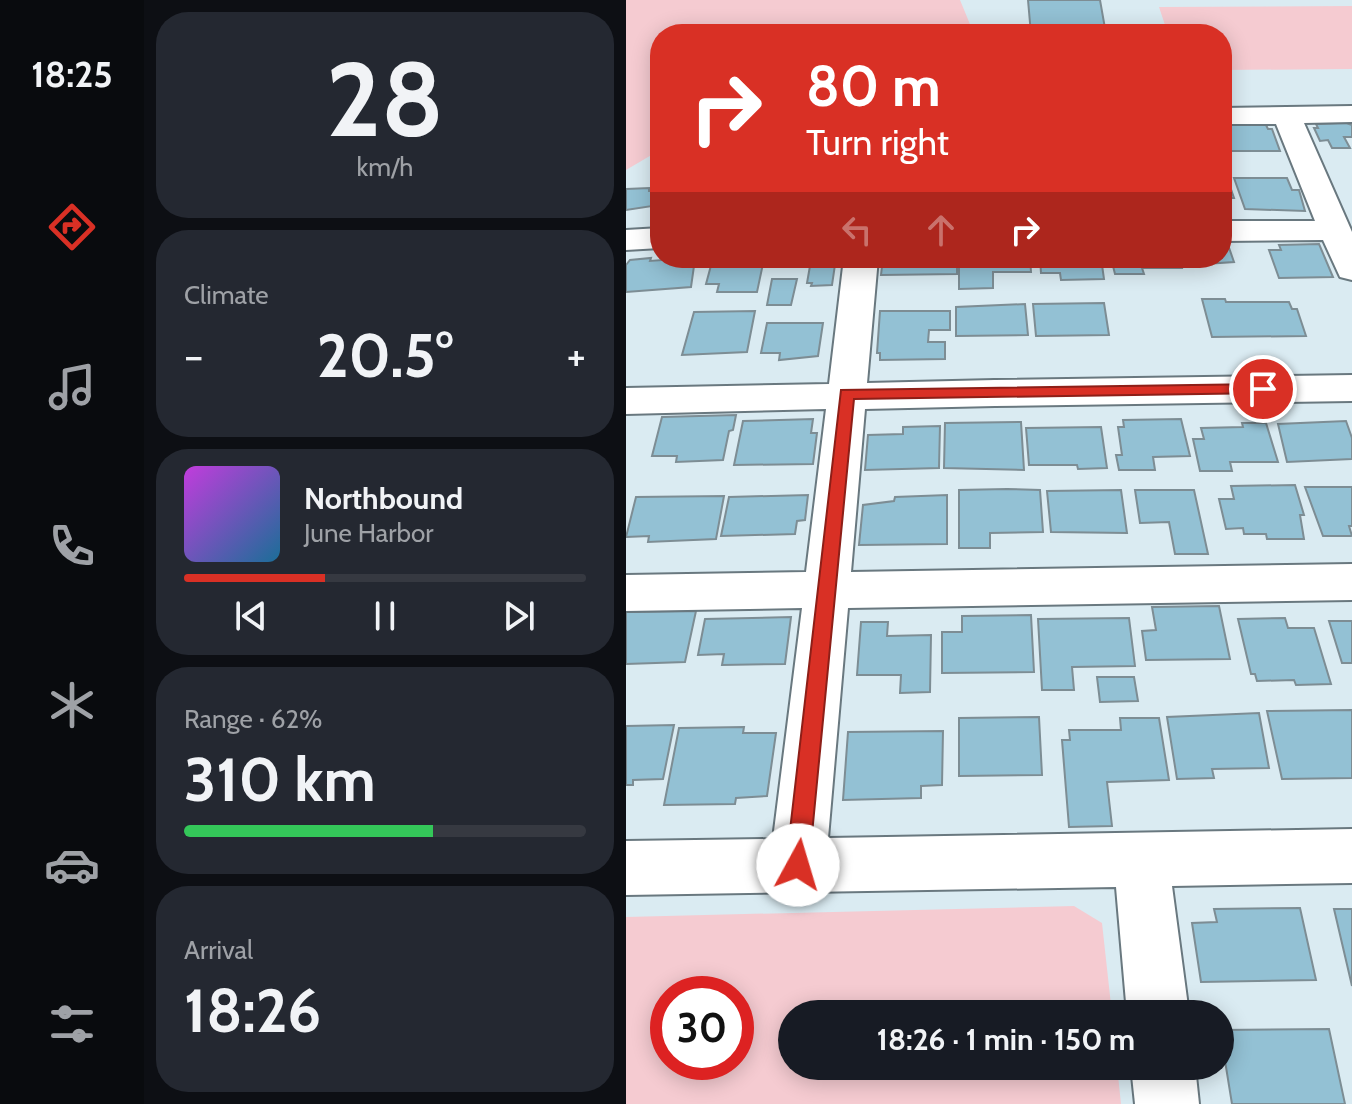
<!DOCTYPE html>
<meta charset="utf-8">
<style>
body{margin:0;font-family:Cabin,sans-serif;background:#242831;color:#f1f3f6;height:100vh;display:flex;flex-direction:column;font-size:30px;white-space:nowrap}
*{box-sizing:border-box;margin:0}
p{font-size:26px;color:#9ea1a6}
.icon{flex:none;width:44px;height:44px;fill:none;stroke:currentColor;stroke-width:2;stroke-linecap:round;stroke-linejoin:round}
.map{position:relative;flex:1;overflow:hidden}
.drawer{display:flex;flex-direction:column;gap:12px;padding:12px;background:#0d0f14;width:482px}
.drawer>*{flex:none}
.top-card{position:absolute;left:24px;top:24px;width:582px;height:244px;border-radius:32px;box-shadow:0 4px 20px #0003;background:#d93025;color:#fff;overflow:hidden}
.speed{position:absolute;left:24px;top:976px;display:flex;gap:16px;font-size:40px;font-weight:700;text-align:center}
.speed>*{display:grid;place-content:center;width:104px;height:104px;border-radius:50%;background:#171b24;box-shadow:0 4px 20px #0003;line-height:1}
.speed .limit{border:12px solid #d22;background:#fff;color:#111}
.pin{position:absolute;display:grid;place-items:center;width:68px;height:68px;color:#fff;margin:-34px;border:4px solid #fff;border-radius:50%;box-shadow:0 2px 8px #0007}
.me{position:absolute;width:88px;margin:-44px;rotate:6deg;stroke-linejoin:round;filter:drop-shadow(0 0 6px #0008)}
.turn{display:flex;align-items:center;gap:28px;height:168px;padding:0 24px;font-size:36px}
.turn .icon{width:104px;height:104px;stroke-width:2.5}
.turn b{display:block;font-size:56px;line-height:68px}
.lanes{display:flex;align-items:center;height:76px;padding:0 24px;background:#0003;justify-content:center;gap:40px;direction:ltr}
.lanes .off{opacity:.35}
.big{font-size:60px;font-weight:800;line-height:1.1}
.drawer .widget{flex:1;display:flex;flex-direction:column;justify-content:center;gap:12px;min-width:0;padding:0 28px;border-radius:32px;background:#242831}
.drawer .dial{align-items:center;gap:0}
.dial b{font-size:104px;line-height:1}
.song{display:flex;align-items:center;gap:24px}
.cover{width:96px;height:96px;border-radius:12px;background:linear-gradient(135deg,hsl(290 70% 55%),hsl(200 70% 35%))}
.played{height:8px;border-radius:4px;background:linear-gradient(90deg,#d93025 35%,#363941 35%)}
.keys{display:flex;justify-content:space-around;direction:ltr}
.heat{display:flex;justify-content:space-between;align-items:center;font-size:44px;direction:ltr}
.charge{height:12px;border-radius:6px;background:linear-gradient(90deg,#34c759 62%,#363941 0)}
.trip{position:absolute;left:152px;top:1000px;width:456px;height:80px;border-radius:40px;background:#171b24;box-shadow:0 4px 20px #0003;font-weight:800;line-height:80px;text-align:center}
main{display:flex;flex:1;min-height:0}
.tabs{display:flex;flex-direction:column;width:144px;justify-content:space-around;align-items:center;background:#090b0e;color:#9ea1a6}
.tabs .icon{width:56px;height:56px}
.tabs .active{color:#d93025}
.tabs b{font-size:36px;color:#f1f3f6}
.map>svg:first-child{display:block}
.green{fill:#f5cbd1;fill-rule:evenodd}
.building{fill:#93c1d4;stroke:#7d8d94;stroke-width:2}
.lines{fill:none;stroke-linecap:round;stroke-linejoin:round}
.street-casing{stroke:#69787f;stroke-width:4}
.secondary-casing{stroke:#69787f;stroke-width:4}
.street{fill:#fff;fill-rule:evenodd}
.secondary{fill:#fff;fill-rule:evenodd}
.route{fill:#d93025;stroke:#8d1f18;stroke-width:2}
</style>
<main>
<nav class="tabs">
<b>18:25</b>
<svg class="icon active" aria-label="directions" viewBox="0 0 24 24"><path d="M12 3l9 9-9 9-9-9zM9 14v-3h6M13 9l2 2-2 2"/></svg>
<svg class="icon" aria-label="music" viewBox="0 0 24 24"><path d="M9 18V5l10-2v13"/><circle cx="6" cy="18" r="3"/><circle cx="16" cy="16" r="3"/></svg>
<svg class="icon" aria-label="phone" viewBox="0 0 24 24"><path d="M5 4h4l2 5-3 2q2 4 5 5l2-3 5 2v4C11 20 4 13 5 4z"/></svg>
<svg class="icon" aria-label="climate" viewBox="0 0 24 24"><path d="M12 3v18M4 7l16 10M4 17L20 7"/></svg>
<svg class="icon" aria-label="car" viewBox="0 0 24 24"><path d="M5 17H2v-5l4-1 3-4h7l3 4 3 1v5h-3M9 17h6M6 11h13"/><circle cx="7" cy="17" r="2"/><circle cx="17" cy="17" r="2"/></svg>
<svg class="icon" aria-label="filters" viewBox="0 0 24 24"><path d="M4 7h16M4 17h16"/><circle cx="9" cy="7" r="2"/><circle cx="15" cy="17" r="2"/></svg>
</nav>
<section class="drawer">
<div class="widget dial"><b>28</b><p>km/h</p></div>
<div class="widget"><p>Climate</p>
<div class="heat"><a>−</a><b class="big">20.5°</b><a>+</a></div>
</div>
<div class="widget">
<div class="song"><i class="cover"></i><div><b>Northbound</b><p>June Harbor</p></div></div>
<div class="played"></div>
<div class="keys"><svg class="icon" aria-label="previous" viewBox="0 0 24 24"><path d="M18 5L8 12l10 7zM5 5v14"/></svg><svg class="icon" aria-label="pause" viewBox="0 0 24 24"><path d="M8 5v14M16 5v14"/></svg><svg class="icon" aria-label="next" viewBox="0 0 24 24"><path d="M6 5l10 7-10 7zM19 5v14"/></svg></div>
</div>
<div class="widget"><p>Range · 62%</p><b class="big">310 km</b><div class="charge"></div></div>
<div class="widget"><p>Arrival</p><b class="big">18:26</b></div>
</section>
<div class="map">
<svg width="726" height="1104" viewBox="0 0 726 1104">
<rect width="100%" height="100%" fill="#daebf2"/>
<!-- green -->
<g class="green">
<polygon points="0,0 334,0 348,34 34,34 34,150 0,170"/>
<polygon points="726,6 726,69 596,70 596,34 542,34 533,7"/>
<path d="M448,906L476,923L486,1014H166V1066H491L495,1104H0V917ZM110,994V1062H42V994Z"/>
</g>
<!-- building -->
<g class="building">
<polygon points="402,0 474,0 480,34 405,34"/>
<polygon points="596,123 639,123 642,129 646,129 654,151 596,151"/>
<polygon points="720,123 726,125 726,137 718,137 724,148 706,148 702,140 694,141 688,128 692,128 690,124"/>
<polygon points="596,172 599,172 608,198 604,198 604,201 596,201"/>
<polygon points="608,178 661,178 666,190 673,190 679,211 619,209"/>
<polygon points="23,188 23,191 34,191 33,205 0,210 0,189"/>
<polygon points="596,242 601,242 608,262 564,265 562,258 596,258"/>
<polygon points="693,244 707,277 653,278 643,250 655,250 653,245"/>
<polygon points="25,258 24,261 64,258 63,266 68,266 65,287 0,292 0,265 4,260"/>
<polygon points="87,258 138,259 131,292 91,292 93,284 80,284"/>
<polygon points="153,258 210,258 206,285 185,286 186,283 181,283 184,266 158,266 158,264 152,264"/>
<polygon points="257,258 331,258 331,274 255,275"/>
<polygon points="345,258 404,258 405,272 367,272 367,288 333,289 333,267 345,266"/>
<polygon points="414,258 475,258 478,279 435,280 434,273 415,273"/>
<polygon points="485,258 554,258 556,268 516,268 518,274 489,274"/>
<polygon points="146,279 171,279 165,305 141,305"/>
<polygon points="576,299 599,299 600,302 663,302 666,309 671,309 680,336 586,337"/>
<polygon points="478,303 483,335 410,336 407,304"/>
<polygon points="399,304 402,335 330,336 330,307"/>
<polygon points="129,311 121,352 56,355 68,312"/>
<polygon points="254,311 324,311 324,330 303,330 302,342 319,342 319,359 254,360 254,353 251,353"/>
<polygon points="141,323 197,323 192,356 153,360 154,353 135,353"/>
<polygon points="110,415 107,430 103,431 97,460 50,462 51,456 26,456 36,417"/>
<polygon points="187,419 185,433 191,433 187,464 108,465 117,421"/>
<polygon points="555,419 564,456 527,457 529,470 493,470 490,455 496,455 492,427 498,427 497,420"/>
<polygon points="720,421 726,438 726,459 661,462 652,424"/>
<polygon points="395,422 398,470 318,468 319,423"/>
<polygon points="616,423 640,423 652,462 604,462 606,471 574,471 567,439 578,439 575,428 617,427"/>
<polygon points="314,426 313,468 239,470 242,435 277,434 277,427"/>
<polygon points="475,427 481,468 452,469 451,465 403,465 400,428"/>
<polygon points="669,485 678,515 674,515 678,539 641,539 640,534 618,534 617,528 600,529 593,499 608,499 605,486"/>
<polygon points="679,487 726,487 726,526 723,526 726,536 697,536"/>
<polygon points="381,489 414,490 417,532 364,533 364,548 333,548 333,490"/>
<polygon points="495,490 501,533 425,532 421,491"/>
<polygon points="509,490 568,490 582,554 549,554 543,522 514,523"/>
<polygon points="182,495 179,520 171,521 169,534 95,536 103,497"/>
<polygon points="321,495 321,544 233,545 237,505 268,501 269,497"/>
<polygon points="98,496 90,539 22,542 23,536 0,537 10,497"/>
<polygon points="593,606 604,659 520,660 516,631 530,630 526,607"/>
<polygon points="70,611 59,662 0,664 0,612"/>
<polygon points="405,615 408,672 316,673 316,632 336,632 336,616"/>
<polygon points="165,617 159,664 96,665 98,654 72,655 79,619"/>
<polygon points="503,618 509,666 446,667 448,690 416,690 412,619"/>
<polygon points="659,618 662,628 688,628 705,684 670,685 668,680 631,681 629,674 625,674 612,619"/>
<polygon points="703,621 726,621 726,663 716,663"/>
<polygon points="235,622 262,622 261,636 305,635 304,692 274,693 275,675 231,675"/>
<polygon points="471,677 508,677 512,701 474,702"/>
<polygon points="726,710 726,778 656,779 641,711"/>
<polygon points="633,713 643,768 586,769 588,778 551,779 541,717"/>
<polygon points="413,717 416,775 333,776 333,718"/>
<polygon points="494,718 533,718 543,780 481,782 486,826 443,827 436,740 444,740 443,730 495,730"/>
<polygon points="48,725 37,779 7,780 7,785 0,785 0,726"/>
<polygon points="118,727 117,733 150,733 141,796 110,798 109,804 38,805 53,728"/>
<polygon points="317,731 316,785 295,786 295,798 217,800 222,732"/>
<polygon points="674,908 690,980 575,982 566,923 591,922 588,909"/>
<polygon points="708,909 726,909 726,986"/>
<polygon points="703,1029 719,1104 606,1104 594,1030"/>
</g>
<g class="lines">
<!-- street casing -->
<g class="street-casing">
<g id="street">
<polygon points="726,106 726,122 678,123 726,232 726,280 714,277 697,240 596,241 596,221 689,221 650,124 596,124 596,108"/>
<polygon points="34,228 34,248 0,250 0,230"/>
<polygon points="218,258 252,258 241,383 369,380 382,384 388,393 382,402 369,406 239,409 225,572 726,564 726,600 222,608 202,838 726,829 726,883 546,886 563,1014 501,1014 490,887 0,895 0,841 147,839 176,608 0,611 0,575 180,572 200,409 0,414 0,388 203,384"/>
<polygon points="505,1066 569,1066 573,1104 509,1104"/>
</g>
</g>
<!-- secondary casing -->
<g class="secondary-casing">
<polygon id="secondary" points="726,375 726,401 369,406 356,402 350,393 356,384 369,380"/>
</g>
<!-- street -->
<use href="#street" class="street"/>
<!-- secondary -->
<use href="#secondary" class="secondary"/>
</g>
<!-- route -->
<polygon class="route" points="637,384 642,385 642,393 228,399 183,865 180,873 172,876 164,873 160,865 215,390"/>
</svg>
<div class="speed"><div class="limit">30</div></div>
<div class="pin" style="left:637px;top:389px;background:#d93025"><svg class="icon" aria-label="arrive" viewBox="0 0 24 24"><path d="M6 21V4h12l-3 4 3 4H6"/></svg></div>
<svg class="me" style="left:172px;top:865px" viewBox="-20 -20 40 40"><circle r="19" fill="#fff"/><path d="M0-13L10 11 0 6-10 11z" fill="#d93025"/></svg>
<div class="trip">18:26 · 1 min · 150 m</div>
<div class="top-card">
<div class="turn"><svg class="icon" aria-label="right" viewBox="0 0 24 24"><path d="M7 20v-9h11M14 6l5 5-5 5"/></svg><div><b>80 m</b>Turn right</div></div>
<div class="lanes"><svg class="icon off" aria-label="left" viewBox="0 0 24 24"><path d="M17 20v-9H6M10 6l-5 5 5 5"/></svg><svg class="icon off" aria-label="ahead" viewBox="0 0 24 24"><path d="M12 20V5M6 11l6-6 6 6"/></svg><svg class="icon" aria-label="right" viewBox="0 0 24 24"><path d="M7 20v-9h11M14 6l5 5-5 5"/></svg></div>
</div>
</div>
</main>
